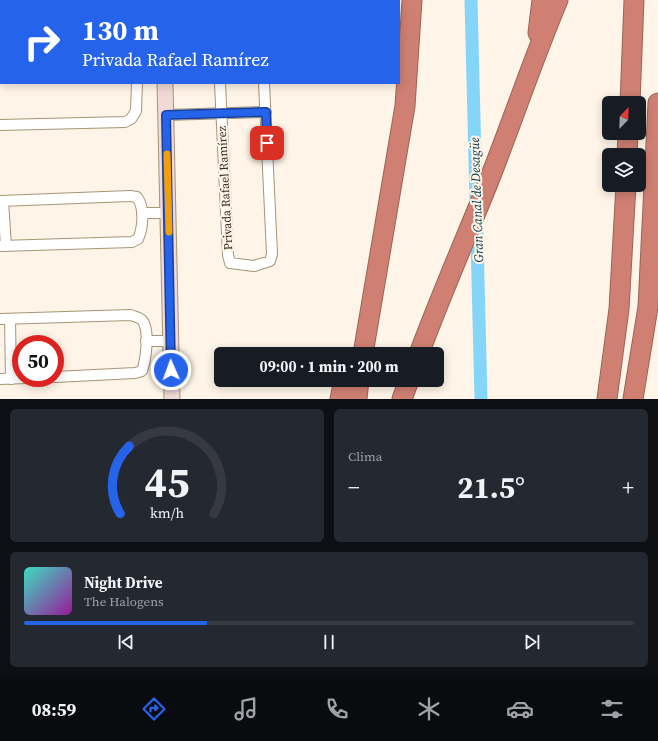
<!DOCTYPE html>
<html lang="es">
<meta charset="utf-8">
<style>
body{margin:0;font-family:"Source Serif 4",serif;background:#242831;color:#f1f3f6;height:100vh;display:flex;flex-direction:column;font-size:15px;white-space:nowrap}
*{box-sizing:border-box;margin:0}
p{font-size:13px;color:#9ea1a6}
.icon{flex:none;width:22px;height:22px;fill:none;stroke:currentColor;stroke-width:2;stroke-linecap:round;stroke-linejoin:round}
.map{position:relative;height:399px;overflow:hidden}
.side{display:flex;flex-direction:column;gap:10px;padding:10px;background:#0d0f14;flex:1}
.side>*{flex:none}
.top-card{position:absolute;left:0px;top:0px;width:400px;height:84px;box-shadow:0 2px 10px #0003;background:#2563eb;color:#fff;overflow:hidden}
.needle{width:26px;rotate:23deg}
.fabs{position:absolute;left:602px;top:96px;display:grid;gap:8px}
.fabs a{display:grid;place-items:center;width:44px;height:44px;border-radius:6px;background:#171b24;box-shadow:0 2px 10px #0003;font-size:20px}
.speed{position:absolute;left:12px;top:335px;display:flex;gap:8px;font-size:20px;font-weight:700;text-align:center}
.speed>*{display:grid;place-content:center;width:52px;height:52px;border-radius:50%;background:#171b24;box-shadow:0 2px 10px #0003;line-height:1}
.speed .limit{border:6px solid #d22;background:#fff;color:#111}
.pin{position:absolute;display:grid;place-items:center;width:34px;height:34px;color:#fff;margin:-17px;border-radius:8px;box-shadow:0 2px 6px #0006}
.me{position:absolute;width:44px;margin:-22px;rotate:358deg;stroke-linejoin:round;filter:drop-shadow(0 0 3px #0008)}
.turn{display:flex;align-items:center;gap:14px;height:84px;padding:0 16px;font-size:18px}
.turn .icon{width:52px;height:52px;stroke-width:2.5}
.turn b{display:block;font-size:28px;line-height:34px}
.big{font-size:30px;font-weight:700;line-height:1.1}
.side .widget{flex:1;display:flex;flex-direction:column;justify-content:center;gap:6px;min-width:0;padding:0 14px;border-radius:6px;background:#242831}
.side .dial{align-items:center;gap:0}
.dial svg{height:104px;overflow:visible;fill:none;stroke:#363941;stroke-width:7;stroke-linecap:round;text-anchor:middle}
.dial text{fill:#f1f3f6;stroke:none}
.song{display:flex;align-items:center;gap:12px}
.cover{width:48px;height:48px;border-radius:6px;background:linear-gradient(135deg,hsl(170 70% 55%),hsl(300 70% 35%))}
.played{height:4px;border-radius:2px;background:linear-gradient(90deg,#2563eb 30%,#363941 30%)}
.keys{display:flex;justify-content:space-around;direction:ltr}
.heat{display:flex;justify-content:space-between;align-items:center;font-size:22px;direction:ltr}
.side .tiles{flex:1;display:grid;gap:10px;grid-template-columns:1fr 1fr}
.widget:last-child{grid-column:span 2}
.trip{position:absolute;left:214px;top:347px;width:230px;height:40px;border-radius:6px;background:#171b24;box-shadow:0 2px 10px #0003;font-weight:700;line-height:40px;text-align:center}
.dock{display:flex;height:64px;justify-content:space-around;align-items:center;background:#090b0e;color:#9ea1a6}
.dock .icon{width:28px;height:28px}
.dock .selected{color:#2563eb}
.dock b{font-size:18px;color:#f1f3f6}
.map>svg:first-child{display:block}
.lines{fill:none;stroke-linecap:round;stroke-linejoin:round}
.canal{stroke:#85d5f8;stroke-width:13}
.street-casing{stroke:#a79475;stroke-width:12}
.secondary-casing{stroke:#a79475;stroke-width:17}
.highway-casing{stroke:#9a6456;stroke-width:21}
.street{stroke:#fff;stroke-width:10}
.secondary{stroke:#f1d9d5;stroke-width:15}
.highway{stroke:#cf8072;stroke-width:19}
.route-casing{stroke:#184099;stroke-width:10}
.route{stroke:#2563eb;stroke-width:7}
.slow{stroke:#f59e0b;stroke-width:7}
.labels{text-anchor:middle;stroke-width:4;stroke-linejoin:round;paint-order:stroke}
.street-label{font-size:12px;fill:#372f22;stroke:#fef5e8}
.water-label{font-size:13px;font-style:italic;fill:#0b3c4e;stroke:#fef5e8}
</style>
<div class="map">
<svg width="658" height="399" viewBox="0 0 658 399">
<rect width="100%" height="100%" fill="#fef5e8"/>
<g class="lines">
<!-- canal -->
<polyline class="canal" points="471,0 481,399"/>
<!-- street casing -->
<g class="street-casing">
<g id="street">
<polyline points="217,0 217,1"/>
<polyline points="259,0 259,1"/>
<polyline points="0,48 1,48"/>
<polyline points="220,83 228,255 230,263 254,266 270,261 272,254 264,83"/>
<polyline points="166,115 266,112"/>
<polyline points="0,125 125,122 131,119 136,111 137,83"/>
<path d="M0,201L130,196L137,197C145,208 143,228 138,239L132,242L0,246"/>
<polyline points="3,201 6,246"/>
<polyline points="142,213 168,213"/>
<path d="M0,319L131,315C136,317 142,318 144,323C149,334 146,360 142,371L135,373L55,377"/>
<polyline points="10,319 11,379"/>
<polyline points="146,341 170,341"/>
<polyline points="0,379 26,378"/>
</g>
</g>
<!-- secondary casing -->
<g class="secondary-casing">
<g id="secondary">
<polyline points="163,0 163,1"/>
<polyline points="165,83 172,399"/>
</g>
</g>
<!-- highway casing -->
<g class="highway-casing">
<g id="highway">
<polyline points="538,33 542,0"/>
<polyline points="630,103 634,0"/>
<polyline points="627,155 628,133"/>
<polyline points="363,354 405,106 412,0"/>
<path d="M419,354C439,300 462,247 484,193C510,129 531,64 558,0"/>
<polyline points="340,399 344,380"/>
<polyline points="357,399 359,380"/>
<polyline points="402,399 409,380"/>
<polyline points="607,399 619,309 626,185"/>
<polyline points="633,399 648,307 658,103"/>
</g>
</g>
<!-- street -->
<use href="#street" class="street"/>
<!-- secondary -->
<use href="#secondary" class="secondary"/>
<!-- highway -->
<use href="#highway" class="highway"/>
</g>
<g class="lines">
<!-- route casing -->
<g class="route-casing">
<polyline id="route" points="171,370 166,115 266,112 267,143"/>
</g>
<!-- route -->
<use href="#route" class="route"/>
<!-- slow -->
<polyline class="slow" points="167,154 169,232"/>
</g>
<g class="labels">
<!-- street labels -->
<g class="street-label">
<text transform="translate(225 188) rotate(-93)" y="4">Privada Rafael Ramírez</text>
</g>
<!-- water labels -->
<g class="water-label">
<text transform="translate(476 200) rotate(-92)" y="5">Gran Canal de Desagüe</text>
</g>
</g>
</svg>
<div class="fabs">
<a><svg class="needle" viewBox="-14 -14 28 28"><path d="M0-13l5 13h-10z" fill="#e53935"/><path d="M0 13l5-13h-10z" fill="#9ea1a6"/></svg></a>
<a><svg class="icon" aria-label="layers" viewBox="0 0 24 24"><path d="M12 4l9 5-9 5-9-5zM3 14l9 5 9-5"/></svg></a>
</div>
<div class="speed"><div class="limit">50</div></div>
<div class="pin" style="left:267px;top:143px;background:#d93025"><svg class="icon" aria-label="arrive" viewBox="0 0 24 24"><path d="M6 21V4h12l-3 4 3 4H6"/></svg></div>
<svg class="me" style="left:171px;top:370px" viewBox="-20 -20 40 40"><circle r="17" fill="#2563eb" stroke="#fff" stroke-width="3"/><path d="M0-11L8 9 0 5-8 9z" fill="#fff"/></svg>
<div class="trip">09:00 · 1 min · 200 m</div>
<div class="top-card">
<div class="turn"><svg class="icon" aria-label="right" viewBox="0 0 24 24"><path d="M7 20v-9h11M14 6l5 5-5 5"/></svg><div><b>130 m</b>Privada Rafael Ramírez</div></div>
</div>
</div>
<section class="side">
<div class="tiles">
<div class="widget dial"><svg viewBox="0 0 100 80">
<path d="M14 69A42 42 0 1 1 86 69"/>
<path d="M14 69A42 42 0 0 1 21 17" stroke="#2563eb"/>
<text x="50" y="56" font-size="32" font-weight="700">45</text>
<text x="50" y="72" font-size="11">km/h</text>
</svg></div>
<div class="widget"><p>Clima</p>
<div class="heat"><a>−</a><b class="big">21.5°</b><a>+</a></div>
</div>
<div class="widget">
<div class="song"><i class="cover"></i><div><b>Night Drive</b><p>The Halogens</p></div></div>
<div class="played"></div>
<div class="keys"><svg class="icon" aria-label="previous" viewBox="0 0 24 24"><path d="M18 5L8 12l10 7zM5 5v14"/></svg><svg class="icon" aria-label="pause" viewBox="0 0 24 24"><path d="M8 5v14M16 5v14"/></svg><svg class="icon" aria-label="next" viewBox="0 0 24 24"><path d="M6 5l10 7-10 7zM19 5v14"/></svg></div>
</div>
</div>
</section>
<nav class="dock">
<b>08:59</b>
<svg class="icon selected" aria-label="directions" viewBox="0 0 24 24"><path d="M12 3l9 9-9 9-9-9zM9 14v-3h6M13 9l2 2-2 2"/></svg>
<svg class="icon" aria-label="music" viewBox="0 0 24 24"><path d="M9 18V5l10-2v13"/><circle cx="6" cy="18" r="3"/><circle cx="16" cy="16" r="3"/></svg>
<svg class="icon" aria-label="phone" viewBox="0 0 24 24"><path d="M5 4h4l2 5-3 2q2 4 5 5l2-3 5 2v4C11 20 4 13 5 4z"/></svg>
<svg class="icon" aria-label="climate" viewBox="0 0 24 24"><path d="M12 3v18M4 7l16 10M4 17L20 7"/></svg>
<svg class="icon" aria-label="car" viewBox="0 0 24 24"><path d="M5 17H2v-5l4-1 3-4h7l3 4 3 1v5h-3M9 17h6M6 11h13"/><circle cx="7" cy="17" r="2"/><circle cx="17" cy="17" r="2"/></svg>
<svg class="icon" aria-label="filters" viewBox="0 0 24 24"><path d="M4 7h16M4 17h16"/><circle cx="9" cy="7" r="2"/><circle cx="15" cy="17" r="2"/></svg>
</nav>
